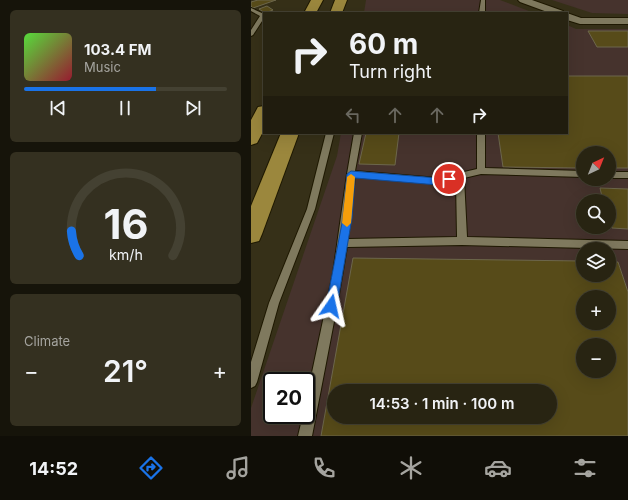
<!DOCTYPE html>
<meta charset="utf-8">
<style>
body{margin:0;font-family:Inter,sans-serif;background:#343020;color:#f1f3f6;height:100vh;display:flex;flex-direction:column;font-size:15px;white-space:nowrap}
*{box-sizing:border-box;margin:0}
p{font-size:13px;color:#a5a49f}
.icon{flex:none;width:22px;height:22px;fill:none;stroke:currentColor;stroke-width:2;stroke-linecap:round;stroke-linejoin:round}
.map{position:relative;flex:1;overflow:hidden}
.details{display:flex;flex-direction:column;gap:10px;padding:10px;background:#16140a;width:251px}
.details>*{flex:none}
.top-card{position:absolute;left:12px;top:12px;width:305px;height:122px;border-radius:0px;box-shadow:0 4px 16px #0002,0 0 0 1px #444132;background:#282412;color:#f1f3f6;overflow:hidden}
.needle{width:26px;rotate:43deg}
.buttons{position:absolute;left:325px;top:146px;display:grid;gap:8px}
.buttons a{display:grid;place-items:center;width:40px;height:40px;border-radius:50%;background:#282412;box-shadow:0 4px 16px #0002,0 0 0 1px #444132;font-size:20px}
.speed{position:absolute;left:12px;top:372px;display:flex;gap:8px;font-size:20px;font-weight:700;text-align:center}
.speed>*{display:grid;place-content:center;width:52px;height:52px;border-radius:50%;background:#282412;box-shadow:0 4px 16px #0002,0 0 0 1px #444132;line-height:1}
.speed .limit{border:2px solid #111;border-radius:6px;background:#fff;color:#111}
.pin{position:absolute;display:grid;place-items:center;width:34px;height:34px;color:#fff;margin:-17px;border:2px solid #fff;border-radius:50%;box-shadow:0 1px 4px #0007}
.me{position:absolute;width:44px;margin:-22px;rotate:11deg;stroke-linejoin:round;filter:drop-shadow(0 0 3px #0008)}
.turn{display:flex;align-items:center;gap:14px;height:84px;padding:0 20px;font-size:18px}
.turn .icon{width:52px;height:52px;stroke-width:2.5}
.turn b{display:block;font-size:28px;line-height:34px}
.lanes{display:flex;align-items:center;height:38px;padding:0 20px;background:#0003;justify-content:center;gap:20px;direction:ltr}
.lanes .off{opacity:.35}
.big{font-size:30px;font-weight:600;line-height:1.1}
.details .card{flex:1;display:flex;flex-direction:column;justify-content:center;gap:6px;min-width:0;padding:0 14px;border-radius:6px;background:#343020}
.details .dial{align-items:center;gap:0}
.dial svg{height:104px;overflow:visible;fill:none;stroke:#444132;stroke-width:7;stroke-linecap:round;text-anchor:middle}
.dial text{fill:#f1f3f6;stroke:none}
.song{display:flex;align-items:center;gap:12px}
.cover{width:48px;height:48px;border-radius:6px;background:linear-gradient(135deg,hsl(110 70% 55%),hsl(350 70% 35%))}
.played{height:4px;border-radius:2px;background:linear-gradient(90deg,#1a73e8 65%,#444132 65%)}
.keys{display:flex;justify-content:space-around;direction:ltr}
.heat{display:flex;justify-content:space-between;align-items:center;font-size:22px;direction:ltr}
.trip{position:absolute;left:76px;top:384px;width:230px;height:40px;border-radius:20px;background:#282412;box-shadow:0 4px 16px #0002,0 0 0 1px #444132;font-weight:600;line-height:40px;text-align:center}
.tab-bar{display:flex;height:64px;justify-content:space-around;align-items:center;background:#100e07;color:#a5a49f}
.tab-bar .icon{width:28px;height:28px}
.tab-bar .selected{color:#1a73e8}
.tab-bar b{font-size:18px;color:#f1f3f6}
main{display:flex;flex:1;min-height:0}
.map>svg:first-child{display:block}
.industrial{fill:#46332d;fill-rule:evenodd}
.building{fill:#574b19;stroke:#6d674c;fill-rule:evenodd}
.lines{fill:none;stroke-linecap:round;stroke-linejoin:round}
.lane-casing{stroke:#1e1801;stroke-width:2}
.street-casing{stroke:#1e1801;stroke-width:2}
.highway-casing{stroke:#1e1801;stroke-width:2}
.lane{fill:#7f795e;fill-rule:evenodd}
.street{fill:#7f795e;fill-rule:evenodd}
.highway{fill:#9b873d;fill-rule:evenodd}
.route{fill:#1a73e8;stroke:#114b97}
.slow{fill:#f59e0b}
</style>
<main>
<section class="details">
<div class="card">
<div class="song"><i class="cover"></i><div><b>103.4 FM</b><p>Music</p></div></div>
<div class="played"></div>
<div class="keys"><svg class="icon" aria-label="previous" viewBox="0 0 24 24"><path d="M18 5L8 12l10 7zM5 5v14"/></svg><svg class="icon" aria-label="pause" viewBox="0 0 24 24"><path d="M8 5v14M16 5v14"/></svg><svg class="icon" aria-label="next" viewBox="0 0 24 24"><path d="M6 5l10 7-10 7zM19 5v14"/></svg></div>
</div>
<div class="card dial"><svg viewBox="0 0 100 80">
<path d="M14 69A42 42 0 1 1 86 69"/>
<path d="M14 69A42 42 0 0 1 8 50" stroke="#1a73e8"/>
<text x="50" y="56" font-size="32" font-weight="700">16</text>
<text x="50" y="72" font-size="11">km/h</text>
</svg></div>
<div class="card"><p>Climate</p>
<div class="heat"><a>−</a><b class="big">21°</b><a>+</a></div>
</div>
</section>
<div class="map">
<svg width="377" height="436" viewBox="0 0 377 436">
<rect width="100%" height="100%" fill="#363018"/>
<!-- industrial -->
<g class="industrial">
<polygon points="115,0 249,0 283,13 113,13"/>
<polygon points="301,0 377,0 377,14 341,13"/>
<path d="M316,25L325,29H377V436H0V408L86,156L90,133H316ZM332,153H358V179H332ZM332,201H358V227H332ZM332,249H358V275H332ZM332,297H358V323H332ZM332,345H358V371H332ZM21,381H55V415H21ZM83,391H299V417H83Z"/>
</g>
<!-- building -->
<g class="building">
<polygon points="7,0 25,0 2,8 0,6 0,2"/>
<polygon points="16,6 22,10 14,13 8,9"/>
<polygon points="337,31 377,31 377,47 346,47"/>
<polygon points="316,76 377,76 377,168 358,168 358,153 332,153 332,168 252,167 247,133 316,133"/>
<polygon points="115,133 148,133 144,165 108,164"/>
<polygon points="349,188 377,189 377,229 361,228 358,219 358,201 352,201"/>
<path d="M102,258L332,261V275H358V262H367L377,292V436H70ZM332,297H358V323H332ZM332,345H358V371H332ZM83,391H299V417H83Z"/>
</g>
<g class="lines">
<!-- lane casing -->
<g class="lane-casing">
<g id="lane">
<polygon points="230,0 234,0 234,13 228,13"/>
<polygon points="0,8 13,14 13,18 2,35 0,36 0,30 9,16 0,11"/>
<polygon points="75,133 83,133 64,209 28,303 6,382 4,386 0,388 0,362 18,303 56,209"/>
<path d="M103,133H111L104,171L187,178L226,169V133H234V168L332,171V177L230,174L213,178L216,237L377,241V249L211,245L96,247L86,306L61,436H47L52,415H55V401L82,273L96,174ZM104,177L187,184L205,180L206,237L97,239Z"/>
<rect x="358" y="172" width="19" height="6"/>
</g>
</g>
<!-- street casing -->
<g class="street-casing">
<g id="street">
<polygon points="267,0 281,0 312,11 313,13 299,13 269,2"/>
<polygon points="316,13 330,18 377,18 377,24 329,24 316,20"/>
</g>
</g>
<!-- highway casing -->
<g class="highway-casing">
<g id="highway">
<polygon points="60,0 72,0 65,13 53,13"/>
<polygon points="84,0 96,0 91,13 79,13"/>
<polygon points="13,106 13,130 6,143 0,145 0,120 7,107"/>
<polygon points="30,133 48,133 11,234 8,241 0,243 0,206"/>
</g>
</g>
<!-- lane -->
<use href="#lane" class="lane"/>
<!-- street -->
<use href="#street" class="street"/>
<!-- highway -->
<use href="#highway" class="highway"/>
</g>
<!-- route -->
<polygon class="route" points="100,171 187,178 198,176 202,179 201,181 187,185 104,178 101,218 86,306 84,309 80,311 77,309 75,306 92,218 96,174"/>
<!-- slow -->
<polygon class="slow" points="100,174 104,177 100,223 96,227 91,223 96,177"/>
</svg>
<div class="buttons">
<a><svg class="needle" viewBox="-14 -14 28 28"><path d="M0-13l5 13h-10z" fill="#e53935"/><path d="M0 13l5-13h-10z" fill="#a5a49f"/></svg></a>
<a><svg class="icon" aria-label="search" viewBox="0 0 24 24"><circle cx="10" cy="10" r="6"/><path d="M15 15l6 6"/></svg></a>
<a><svg class="icon" aria-label="layers" viewBox="0 0 24 24"><path d="M12 4l9 5-9 5-9-5zM3 14l9 5 9-5"/></svg></a>
<a>+</a>
<a>−</a>
</div>
<div class="speed"><div class="limit">20</div></div>
<div class="pin" style="left:198px;top:179px;background:#d93025"><svg class="icon" aria-label="arrive" viewBox="0 0 24 24"><path d="M6 21V4h12l-3 4 3 4H6"/></svg></div>
<svg class="me" style="left:80px;top:306px" viewBox="-20 -20 40 40"><path d="M0-17L14 15 0 8-14 15z" fill="#1a73e8" stroke="#fff" stroke-width="4"/></svg>
<div class="trip">14:53 · 1 min · 100 m</div>
<div class="top-card">
<div class="turn"><svg class="icon" aria-label="right" viewBox="0 0 24 24"><path d="M7 20v-9h11M14 6l5 5-5 5"/></svg><div><b>60 m</b>Turn right</div></div>
<div class="lanes"><svg class="icon off" aria-label="left" viewBox="0 0 24 24"><path d="M17 20v-9H6M10 6l-5 5 5 5"/></svg><svg class="icon off" aria-label="ahead" viewBox="0 0 24 24"><path d="M12 20V5M6 11l6-6 6 6"/></svg><svg class="icon off" aria-label="ahead" viewBox="0 0 24 24"><path d="M12 20V5M6 11l6-6 6 6"/></svg><svg class="icon" aria-label="right" viewBox="0 0 24 24"><path d="M7 20v-9h11M14 6l5 5-5 5"/></svg></div>
</div>
</div>
</main>
<nav class="tab-bar">
<b>14:52</b>
<svg class="icon selected" aria-label="directions" viewBox="0 0 24 24"><path d="M12 3l9 9-9 9-9-9zM9 14v-3h6M13 9l2 2-2 2"/></svg>
<svg class="icon" aria-label="music" viewBox="0 0 24 24"><path d="M9 18V5l10-2v13"/><circle cx="6" cy="18" r="3"/><circle cx="16" cy="16" r="3"/></svg>
<svg class="icon" aria-label="phone" viewBox="0 0 24 24"><path d="M5 4h4l2 5-3 2q2 4 5 5l2-3 5 2v4C11 20 4 13 5 4z"/></svg>
<svg class="icon" aria-label="climate" viewBox="0 0 24 24"><path d="M12 3v18M4 7l16 10M4 17L20 7"/></svg>
<svg class="icon" aria-label="car" viewBox="0 0 24 24"><path d="M5 17H2v-5l4-1 3-4h7l3 4 3 1v5h-3M9 17h6M6 11h13"/><circle cx="7" cy="17" r="2"/><circle cx="17" cy="17" r="2"/></svg>
<svg class="icon" aria-label="filters" viewBox="0 0 24 24"><path d="M4 7h16M4 17h16"/><circle cx="9" cy="7" r="2"/><circle cx="15" cy="17" r="2"/></svg>
</nav>
